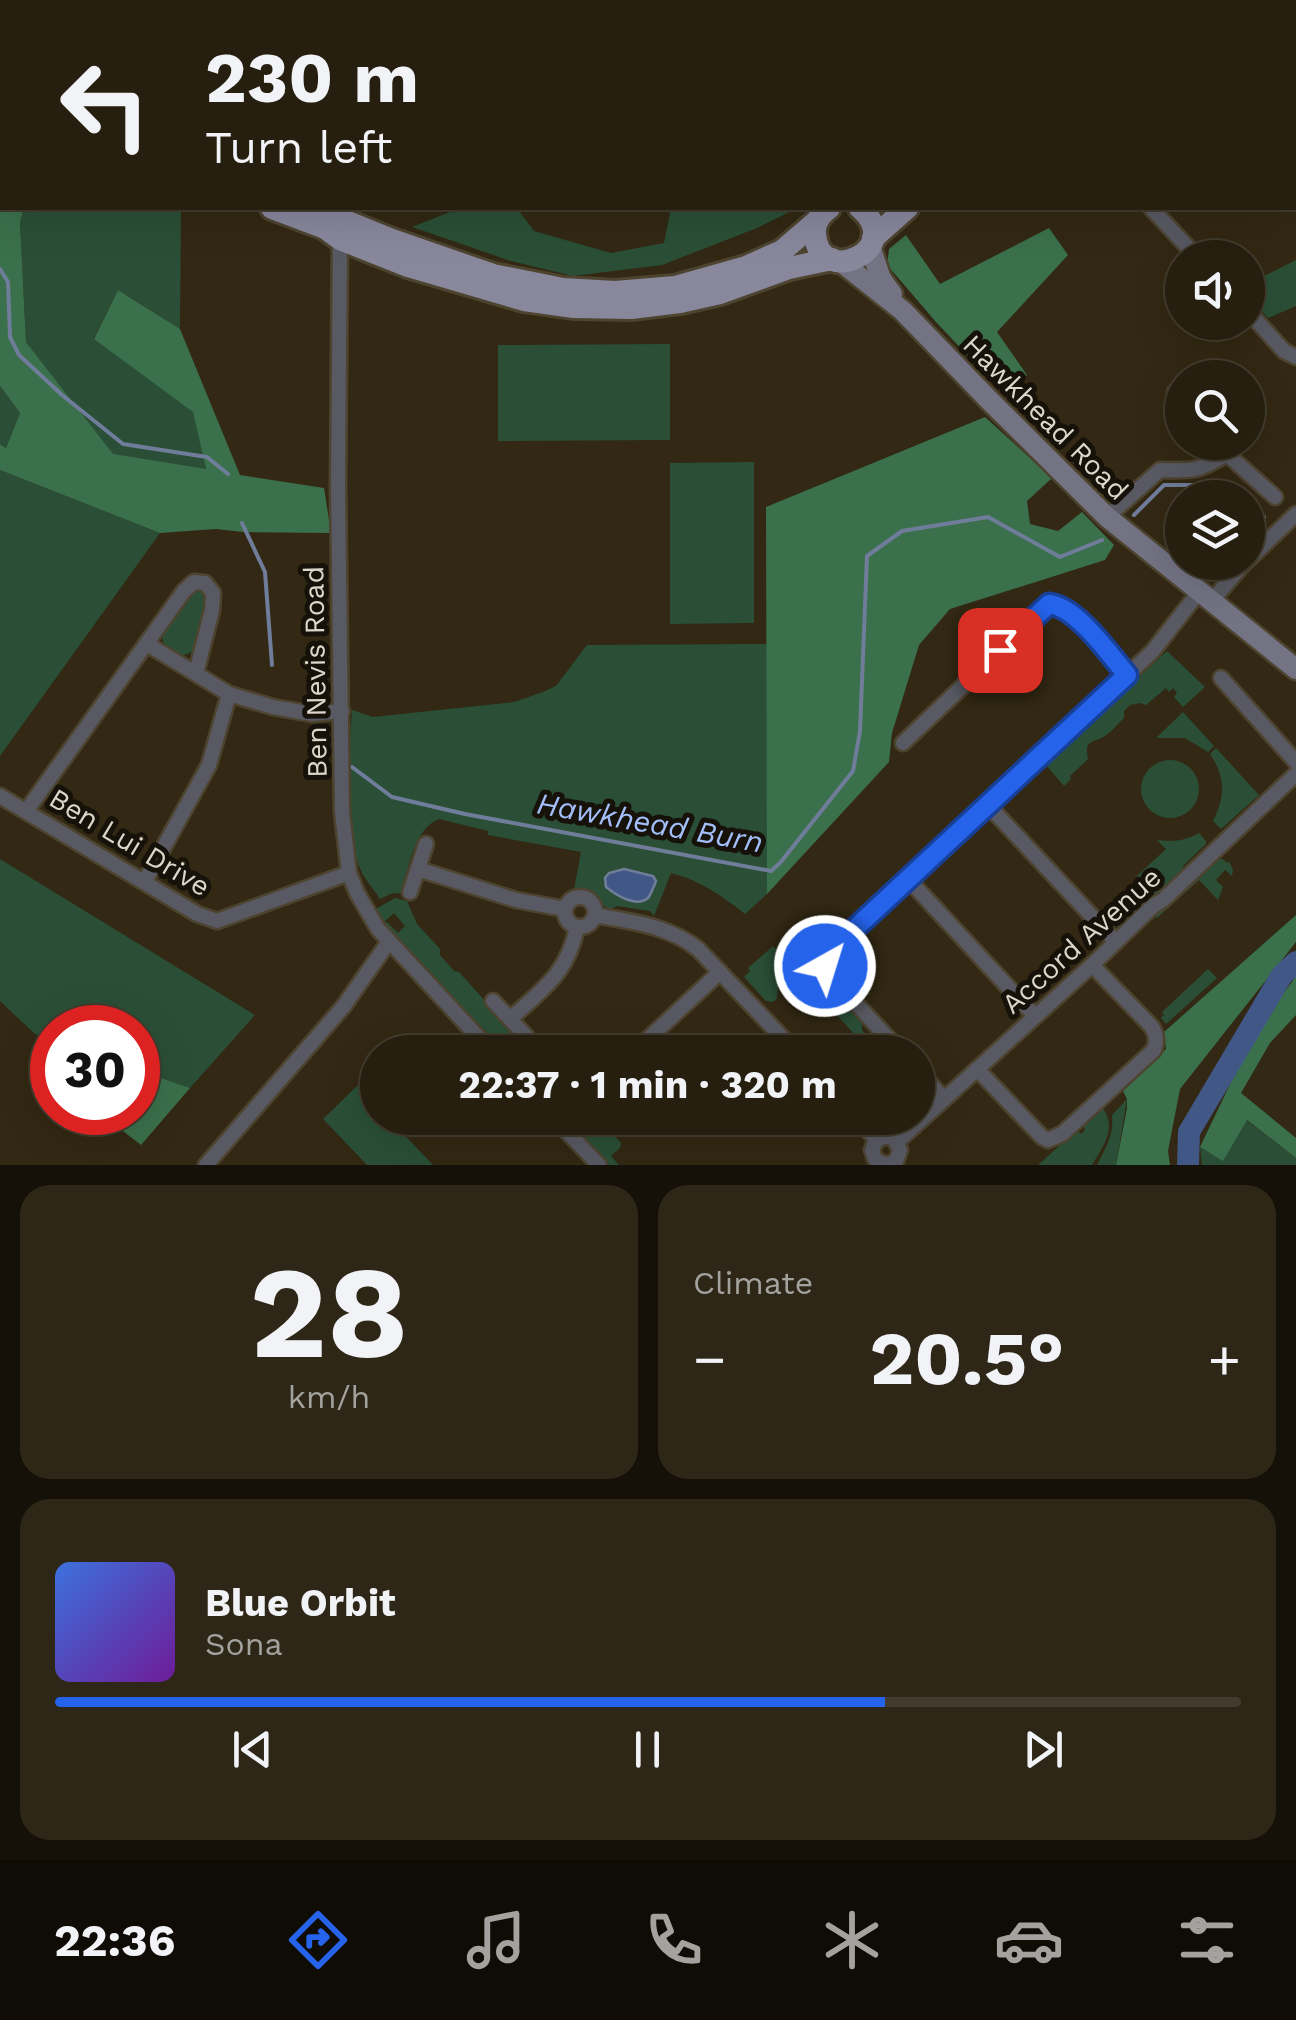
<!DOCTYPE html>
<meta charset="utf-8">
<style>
body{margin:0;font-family:"Work Sans",sans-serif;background:#2e2717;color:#f1f3f6;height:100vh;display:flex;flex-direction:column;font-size:38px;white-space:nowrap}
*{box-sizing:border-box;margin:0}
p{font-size:32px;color:#a4a29e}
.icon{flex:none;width:55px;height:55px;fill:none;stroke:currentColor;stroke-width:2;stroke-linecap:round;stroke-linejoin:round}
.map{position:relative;height:1165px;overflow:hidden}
.details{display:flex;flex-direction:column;gap:20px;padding:20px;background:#151008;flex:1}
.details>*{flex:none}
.top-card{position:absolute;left:0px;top:0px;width:1298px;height:210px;box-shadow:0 10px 40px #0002,0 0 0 2px #423c2e;background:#261e0e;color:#f1f3f6;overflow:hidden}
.controls{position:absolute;left:1165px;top:240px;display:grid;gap:20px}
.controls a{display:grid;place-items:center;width:100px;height:100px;border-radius:50%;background:#261e0e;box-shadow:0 10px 40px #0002,0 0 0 2px #423c2e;font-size:50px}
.speed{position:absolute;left:30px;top:1005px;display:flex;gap:20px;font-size:50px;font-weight:700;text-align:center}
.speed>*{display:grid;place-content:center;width:130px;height:130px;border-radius:50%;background:#261e0e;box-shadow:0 10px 40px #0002,0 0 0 2px #423c2e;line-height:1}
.speed .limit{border:15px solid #d22;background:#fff;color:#111}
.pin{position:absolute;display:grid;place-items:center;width:85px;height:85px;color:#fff;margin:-42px;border-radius:20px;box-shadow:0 5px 15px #0006}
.me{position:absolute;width:110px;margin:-55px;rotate:39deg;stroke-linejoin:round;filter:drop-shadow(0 0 8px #0008)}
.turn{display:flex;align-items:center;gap:35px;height:210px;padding:0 40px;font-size:45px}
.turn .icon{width:130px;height:130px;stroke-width:2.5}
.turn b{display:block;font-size:70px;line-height:85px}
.big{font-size:75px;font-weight:700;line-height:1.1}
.details .tile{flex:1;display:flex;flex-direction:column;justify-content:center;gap:15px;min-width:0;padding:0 35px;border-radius:30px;background:#2e2717}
.details .dial{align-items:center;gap:0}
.dial b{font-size:130px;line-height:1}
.song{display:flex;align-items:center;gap:30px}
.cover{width:120px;height:120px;border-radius:15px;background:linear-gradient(135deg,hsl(220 70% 55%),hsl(280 70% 35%))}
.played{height:10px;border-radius:5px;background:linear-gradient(90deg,#2563eb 70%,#423c2e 70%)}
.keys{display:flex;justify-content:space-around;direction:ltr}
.heat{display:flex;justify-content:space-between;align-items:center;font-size:55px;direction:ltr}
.details .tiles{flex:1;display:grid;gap:20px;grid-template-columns:1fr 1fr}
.tile:last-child{grid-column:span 2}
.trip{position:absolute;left:360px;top:1035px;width:575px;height:100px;border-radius:50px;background:#261e0e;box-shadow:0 10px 40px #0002,0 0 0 2px #423c2e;font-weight:700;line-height:100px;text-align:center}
.dock{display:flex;height:160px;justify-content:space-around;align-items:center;background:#0f0c06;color:#a4a29e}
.dock .icon{width:70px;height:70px}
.dock .on{color:#2563eb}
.dock b{font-size:45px;color:#f1f3f6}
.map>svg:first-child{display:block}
.green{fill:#2a4f36}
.forest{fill:#3b704c}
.water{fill:#415785;stroke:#707d9a;stroke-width:2.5}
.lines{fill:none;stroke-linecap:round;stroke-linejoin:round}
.stream{stroke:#707d9a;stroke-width:4}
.river{stroke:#415785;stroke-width:22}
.street-casing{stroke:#4d4430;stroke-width:19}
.secondary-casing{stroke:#4d4430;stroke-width:25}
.primary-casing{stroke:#4d4430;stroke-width:28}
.street{stroke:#595963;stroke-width:14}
.secondary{stroke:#747384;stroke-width:20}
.primary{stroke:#88879c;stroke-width:22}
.route-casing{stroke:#184099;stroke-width:25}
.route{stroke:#2563eb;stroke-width:18}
.labels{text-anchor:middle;stroke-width:10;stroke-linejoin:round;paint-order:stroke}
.street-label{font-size:28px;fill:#ddd6ca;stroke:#161209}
.water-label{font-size:30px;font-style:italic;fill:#a3bff9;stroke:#161209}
</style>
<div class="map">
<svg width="1296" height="1165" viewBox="0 0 1296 1165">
<rect width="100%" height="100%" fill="#322813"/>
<!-- green -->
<g class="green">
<polygon points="24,208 181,208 180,329 118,290 94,338 194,412 206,470 113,455 26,342 20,222"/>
<polygon points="460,208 517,208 534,231 611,253 664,243 671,208 798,208 757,228 662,265 573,276 511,261 412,227"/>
<polygon points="1296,260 1296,306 1268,318 1248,296 1248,271 1256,263 1264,276"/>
<polygon points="670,344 670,440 498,441 498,345"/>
<polygon points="0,386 20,413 6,448 0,444"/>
<polygon points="754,462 754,623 670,624 670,463"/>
<polygon points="0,470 160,533 0,756"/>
<path d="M197,587L206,591V605L195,650C183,658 177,656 165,648L161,633L189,592Z"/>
<path d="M767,644V894L745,914C721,895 701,881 671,873L654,916L650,911L617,906L611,909C594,904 596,888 574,890L581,852L488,835V831L439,819C416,828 409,863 404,884L407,890L406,894L393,893L380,899C375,891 367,882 362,873C341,829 349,758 352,710L373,717L514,702L543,692L556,686L587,645Z"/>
<path d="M1167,651L1205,687L1183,707L1174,697L1177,693L1173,688L1169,692L1166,688L1146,705L1140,703L1130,705L1124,711V718C1118,724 1111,732 1105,736C1092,744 1084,739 1088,759L1070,776L1071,779L1064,786L1045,764Z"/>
<polygon points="1183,712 1214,746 1208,752 1185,738 1156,738"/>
<path d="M1216,748L1259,795L1221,829L1213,821C1225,797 1226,777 1210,754Z"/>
<circle cx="1170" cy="789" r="29"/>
<path d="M1199,833L1206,841V844L1183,866L1182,873L1159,894L1153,893L1119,925L1113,926L1108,923L1114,917L1119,921L1150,891L1137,876L1166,849L1157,840C1174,842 1184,841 1199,833Z"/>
<polygon points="1216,858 1223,859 1227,863 1229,861 1233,870 1232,876 1225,870 1216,880 1223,887 1218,900 1199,880 1157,918 1155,916"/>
<polygon points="0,859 255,1015 190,1088 138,1070 138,1028 52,1028 52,1040 35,1034 0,1001"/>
<polygon points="395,898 407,901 417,924 440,949 440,955 454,971 459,972 523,1043 528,1044 537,1052 499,1052 393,940 381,923 387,922 398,933 405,926 394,913 384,922 376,909"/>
<polygon points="773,946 796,971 807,962 813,965 788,988 778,987 777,998 773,1002 766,1001 744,977 750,971 748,968"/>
<polygon points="1208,969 1217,978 1166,1024 1161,1018 1164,1015 1162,1012"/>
<polygon points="817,970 820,977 862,1022 862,1030 883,1052 871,1052 805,981"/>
<polygon points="358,1085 377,1106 378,1118 388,1118 433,1165 367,1165 323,1119"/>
<path d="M1127,1099L1116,1165H1097C1106,1147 1114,1135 1112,1115Z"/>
<path d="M1102,1107C1118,1128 1103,1146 1092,1165H1038L1077,1130L1081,1134L1085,1130L1083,1125Z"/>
<polygon points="559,1118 593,1118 597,1122 603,1123 621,1143 620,1148 611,1156 619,1165 603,1165"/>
<polygon points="1246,1120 1296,1158 1296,1165 1202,1165 1200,1147 1223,1160"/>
</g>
<!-- forest -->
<g class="forest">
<polygon points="0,170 2,170 2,208 24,208 20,222 26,342 113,454 206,469 193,412 94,339 118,290 180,329 240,475 324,488 331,533 243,532 216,529 160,533 0,470 0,444 6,448 20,413 0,386"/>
<polygon points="1049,228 1068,255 997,332 1027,375 1003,393 936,322 887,265 889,249 906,235 940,284"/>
<polygon points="985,417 1052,478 1027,501 1030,524 1058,531 1082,512 1114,545 1105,560 950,609 919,645 892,733 889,762 767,894 766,507"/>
<polygon points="1296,915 1296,942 1180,1089 1168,1151 1170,1165 1116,1165 1127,1108 1127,1099 1123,1091 1166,1049 1164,1032"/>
<polygon points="1296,976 1296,1015 1270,1043 1241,1093 1296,1138 1296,1158 1247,1120 1223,1161 1200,1147 1253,1036"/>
<polygon points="138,1070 190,1088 141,1145 119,1128 116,1113 138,1112"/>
</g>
<!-- water -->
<path class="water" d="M624,869L653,876L656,881C655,884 650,896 648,898C636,908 616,895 606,887L605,878L609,873Z"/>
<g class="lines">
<!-- stream -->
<g class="stream">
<polyline points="0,196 2,193"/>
<polyline points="0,269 8,282 10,337 19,355 62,395 123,444 207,457 228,474"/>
<polyline points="1248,507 1264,517"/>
<polyline points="1134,515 1164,485 1211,485 1232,498"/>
<polyline points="242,523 265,572 272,665"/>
<polyline points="352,767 392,797 465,814 771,871 780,863 853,771 860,731 867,556 902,531 988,517 1060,557 1102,540"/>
</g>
<!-- river -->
<polyline class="river" points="1188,1165 1189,1132 1282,975 1296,962"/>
<!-- street casing -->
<g class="street-casing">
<g id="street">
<polyline points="13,0 15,2"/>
<polyline points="185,0 186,2"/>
<polyline points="939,0 940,2"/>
<polyline points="242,2 247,0"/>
<polyline points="342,2 342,0"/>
<polyline points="492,2 493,0"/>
<polyline points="658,2 664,0"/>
<polyline points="892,2 897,0"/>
<polyline points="1041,2 1046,0"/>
<polyline points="1295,31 1296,30"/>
<polyline points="1295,193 1296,195"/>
<polyline points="1151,208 1198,258"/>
<polyline points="340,239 338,484 342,812 349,873 357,893 378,929 492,1052"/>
<polyline points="1248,311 1284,351 1296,357"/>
<polyline points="1175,392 1182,401"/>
<path d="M1107,517L1160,470C1194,471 1197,472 1227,454L1275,497"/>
<polyline points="1248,560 1296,514"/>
<polyline points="1211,602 1245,562"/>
<polyline points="147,644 229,694 273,707 312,714 342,711"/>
<polyline points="1221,678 1296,762"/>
<path d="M903,743L1049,604C1076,607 1109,655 1127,675"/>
<polyline points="0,796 197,914 217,921 349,873"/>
<polyline points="987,804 1116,942"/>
<polyline points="27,810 184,591 194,582 205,583 213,593 212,610 196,673"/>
<polyline points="418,869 516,900 565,909"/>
<polyline points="908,879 1035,1016"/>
<polyline points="145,881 209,765 229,694"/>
<polyline points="410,892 426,844"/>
<circle cx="580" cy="912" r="15"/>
<path d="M595,915C632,922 667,925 698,949L796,1052"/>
<polyline points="493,1001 527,1037"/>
<path d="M510,1019C543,989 568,973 577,927"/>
<polyline points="634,1052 720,972"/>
<polyline points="901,1052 835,981 825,966 826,957 1152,652 1199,592"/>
<path d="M977,1069L1042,1137L1048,1140L1062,1134L1154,1050C1157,1041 1157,1036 1152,1027L1092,965"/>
<polyline points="918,1070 944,1099"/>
<polyline points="554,1118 599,1165"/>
<polyline points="856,1118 877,1140"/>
<polyline points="897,1142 1092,965 1153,906 1163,900 1296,774"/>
<polyline points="206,1165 343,1007 388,943"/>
<path d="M885,1165L875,1159L872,1150C875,1139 884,1134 894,1139L900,1150L896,1161L886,1165"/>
</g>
</g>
<!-- secondary casing -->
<g class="secondary-casing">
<g id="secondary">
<polyline points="870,246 881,279 892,294"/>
<polyline points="841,262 903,311 989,400 1107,517 1296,669"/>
</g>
</g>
<!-- primary casing -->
<g class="primary-casing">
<g id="primary">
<polyline points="1243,2 1248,0"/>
<polyline points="0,113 2,113"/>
<polyline points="0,129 2,130"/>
<polyline points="272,208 325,228 340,239 408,266 524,300 574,307 631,308 680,302 720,293 789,268 832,259"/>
<polyline points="313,208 392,240 493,275 563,289 615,292 675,287 746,267 782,251 818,220"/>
<path d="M829,208C820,214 814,223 815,234C819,290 908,249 860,208"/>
<polyline points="873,238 907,208"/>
</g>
</g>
<!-- street -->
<use href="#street" class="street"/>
<!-- secondary -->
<use href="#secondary" class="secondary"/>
<!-- primary -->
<use href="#primary" class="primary"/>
</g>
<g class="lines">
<!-- route casing -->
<g class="route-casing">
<path id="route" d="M825,966L826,956L848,935L1127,675C1109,654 1077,607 1049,604L1000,650"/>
</g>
<!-- route -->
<use href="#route" class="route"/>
</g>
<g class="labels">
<!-- street labels -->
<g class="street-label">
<text transform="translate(1046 417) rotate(45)" y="10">Hawkhead Road</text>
<text transform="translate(315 672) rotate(-91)" y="10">Ben Nevis Road</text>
<text transform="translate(130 842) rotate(31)" y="10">Ben Lui Drive</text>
<text transform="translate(1081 940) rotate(-42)" y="10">Accord Avenue</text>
</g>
<!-- water labels -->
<g class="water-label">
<text transform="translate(650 823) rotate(10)" y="10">Hawkhead Burn</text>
</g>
</g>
</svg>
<div class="controls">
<a><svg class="icon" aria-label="sound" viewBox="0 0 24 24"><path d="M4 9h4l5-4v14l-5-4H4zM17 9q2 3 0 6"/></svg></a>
<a><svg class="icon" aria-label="search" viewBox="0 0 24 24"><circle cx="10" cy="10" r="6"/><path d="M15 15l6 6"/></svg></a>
<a><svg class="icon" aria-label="layers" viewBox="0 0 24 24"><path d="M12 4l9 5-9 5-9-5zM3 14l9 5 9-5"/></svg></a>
</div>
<div class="speed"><div class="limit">30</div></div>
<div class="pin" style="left:1000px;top:650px;background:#d93025"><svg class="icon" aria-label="arrive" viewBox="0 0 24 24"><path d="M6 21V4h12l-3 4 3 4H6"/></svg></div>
<svg class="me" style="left:825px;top:966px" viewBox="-20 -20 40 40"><circle r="17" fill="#2563eb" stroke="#fff" stroke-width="3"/><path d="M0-11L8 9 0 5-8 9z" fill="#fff"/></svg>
<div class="trip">22:37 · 1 min · 320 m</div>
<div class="top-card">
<div class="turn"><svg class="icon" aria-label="left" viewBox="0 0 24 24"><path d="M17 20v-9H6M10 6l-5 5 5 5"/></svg><div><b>230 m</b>Turn left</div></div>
</div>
</div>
<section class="details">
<div class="tiles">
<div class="tile dial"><b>28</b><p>km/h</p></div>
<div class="tile"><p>Climate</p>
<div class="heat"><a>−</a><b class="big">20.5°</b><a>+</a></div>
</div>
<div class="tile">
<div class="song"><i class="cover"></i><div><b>Blue Orbit</b><p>Sona</p></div></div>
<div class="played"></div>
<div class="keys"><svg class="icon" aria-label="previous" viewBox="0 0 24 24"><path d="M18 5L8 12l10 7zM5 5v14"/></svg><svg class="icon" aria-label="pause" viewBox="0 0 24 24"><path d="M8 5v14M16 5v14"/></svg><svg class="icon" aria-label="next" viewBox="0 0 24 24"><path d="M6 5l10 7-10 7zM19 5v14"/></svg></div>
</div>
</div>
</section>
<nav class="dock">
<b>22:36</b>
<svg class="icon on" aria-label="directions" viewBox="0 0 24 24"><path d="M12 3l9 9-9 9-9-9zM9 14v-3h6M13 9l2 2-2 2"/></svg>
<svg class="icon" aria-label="music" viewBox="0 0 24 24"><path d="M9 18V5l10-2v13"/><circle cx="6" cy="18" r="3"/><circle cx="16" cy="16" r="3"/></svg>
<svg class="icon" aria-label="phone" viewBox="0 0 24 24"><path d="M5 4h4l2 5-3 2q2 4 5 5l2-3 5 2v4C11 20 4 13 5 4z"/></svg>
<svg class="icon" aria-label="climate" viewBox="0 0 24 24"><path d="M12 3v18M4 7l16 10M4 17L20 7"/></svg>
<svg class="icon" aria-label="car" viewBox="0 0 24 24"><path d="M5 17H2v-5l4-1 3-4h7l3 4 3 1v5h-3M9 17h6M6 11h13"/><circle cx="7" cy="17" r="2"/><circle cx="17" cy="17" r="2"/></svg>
<svg class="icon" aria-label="filters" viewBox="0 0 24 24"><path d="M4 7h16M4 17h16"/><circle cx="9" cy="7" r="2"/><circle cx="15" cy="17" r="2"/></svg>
</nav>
